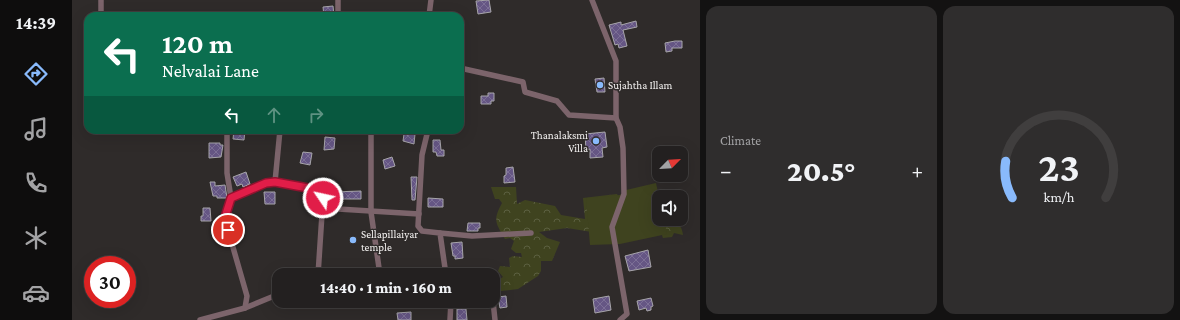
<!DOCTYPE html>
<meta charset="utf-8">
<style>
body{margin:0;font-family:"Crimson Pro",serif;background:#2f2d2d;color:#f1f3f6;height:100vh;display:flex;flex-direction:column;font-size:15px;white-space:nowrap}
*{box-sizing:border-box;margin:0}
p{font-size:13px;color:#a3a3a5}
.icon{flex:none;width:22px;height:22px;fill:none;stroke:currentColor;stroke-width:2;stroke-linecap:round;stroke-linejoin:round}
.map{position:relative;flex:1;overflow:hidden}
.side{display:flex;flex-direction:column;gap:6px;padding:6px;background:#131212;width:480px}
.side>*{flex:none}
.guide{position:absolute;left:12px;top:12px;width:380px;height:122px;border-radius:12px;box-shadow:0 4px 16px #0002,0 0 0 1px #403e3e;background:#0b6e4f;color:#fff;overflow:hidden}
.needle{width:26px;rotate:66deg}
.controls{position:absolute;left:580px;top:146px;display:grid;gap:8px}
.controls a{display:grid;place-items:center;width:36px;height:36px;border-radius:8px;background:#232020;box-shadow:0 4px 16px #0002,0 0 0 1px #403e3e;font-size:20px}
.speed{position:absolute;left:12px;top:256px;display:flex;gap:8px;font-size:20px;font-weight:700;text-align:center}
.speed>*{display:grid;place-content:center;width:52px;height:52px;border-radius:50%;background:#232020;box-shadow:0 4px 16px #0002,0 0 0 1px #403e3e;line-height:1}
.speed .limit{border:6px solid #d22;background:#fff;color:#111}
.pin{position:absolute;display:grid;place-items:center;width:34px;height:34px;color:#fff;margin:-17px;border:2px solid #fff;border-radius:50%;box-shadow:0 1px 4px #0007}
.me{position:absolute;width:44px;margin:-22px;rotate:304deg;stroke-linejoin:round;filter:drop-shadow(0 0 3px #0008)}
.turn{display:flex;align-items:center;gap:14px;height:84px;padding:0 12px;font-size:18px}
.turn .icon{width:52px;height:52px;stroke-width:2.5}
.turn b{display:block;font-size:28px;line-height:34px}
.lanes{display:flex;align-items:center;height:38px;padding:0 12px;background:#0003;justify-content:center;gap:20px;direction:ltr}
.lanes .off{opacity:.35}
.big{font-size:30px;font-weight:800;line-height:1.1}
.side .widget{flex:1;display:flex;flex-direction:column;justify-content:center;gap:6px;min-width:0;padding:0 14px;border-radius:12px;background:#2f2d2d}
.side .dial{align-items:center;gap:0}
.dial svg{height:104px;overflow:visible;fill:none;stroke:#403e3e;stroke-width:7;stroke-linecap:round;text-anchor:middle}
.dial text{fill:#f1f3f6;stroke:none}
.heat{display:flex;justify-content:space-between;align-items:center;font-size:22px;direction:ltr}
.side .tiles{flex:1;display:grid;gap:6px;grid-template-columns:repeat(2,1fr)}
.trip{position:absolute;left:200px;top:268px;width:228px;height:40px;border-radius:12px;background:#232020;box-shadow:0 4px 16px #0002,0 0 0 1px #403e3e;font-weight:800;line-height:40px;text-align:center}
main{display:flex;flex:1;min-height:0}
.menu{display:flex;flex-direction:column;width:72px;justify-content:space-around;align-items:center;background:#0e0d0d;color:#a3a3a5}
.menu .icon{width:28px;height:28px}
.menu .on{color:#89bafc}
.menu b{font-size:18px;color:#f1f3f6}
.map>svg:first-child{display:block}
.forest{fill:url(#forest-crowns)}
.park{fill:#3f431f}
.building{fill:url(#building-cross-hatch);stroke:#a7a5aa}
.lines{fill:none;stroke-linecap:round;stroke-linejoin:round}
.minor{stroke:#7c646b;stroke-width:5.5}
.route-casing{stroke:#92132f;stroke-width:10}
.route{stroke:#e11d48;stroke-width:7}
.poi-dot{fill:#89bafc;stroke:#2f2b2a;stroke-width:1.5}
.labels{text-anchor:middle;stroke-width:3;stroke-linejoin:round;paint-order:stroke}
.poi-label{font-size:11px;fill:#f6f4f3;stroke:#2f2b2a;text-anchor:start}
</style>
<main>
<nav class="menu">
<b>14:39</b>
<svg class="icon on" aria-label="directions" viewBox="0 0 24 24"><path d="M12 3l9 9-9 9-9-9zM9 14v-3h6M13 9l2 2-2 2"/></svg>
<svg class="icon" aria-label="music" viewBox="0 0 24 24"><path d="M9 18V5l10-2v13"/><circle cx="6" cy="18" r="3"/><circle cx="16" cy="16" r="3"/></svg>
<svg class="icon" aria-label="phone" viewBox="0 0 24 24"><path d="M5 4h4l2 5-3 2q2 4 5 5l2-3 5 2v4C11 20 4 13 5 4z"/></svg>
<svg class="icon" aria-label="climate" viewBox="0 0 24 24"><path d="M12 3v18M4 7l16 10M4 17L20 7"/></svg>
<svg class="icon" aria-label="car" viewBox="0 0 24 24"><path d="M5 17H2v-5l4-1 3-4h7l3 4 3 1v5h-3M9 17h6M6 11h13"/><circle cx="7" cy="17" r="2"/><circle cx="17" cy="17" r="2"/></svg>
</nav>
<div class="map">
<svg width="628" height="320" viewBox="0 0 628 320">
<defs>
<pattern id="forest-crowns" width="20" height="18" patternUnits="userSpaceOnUse"><rect width="20" height="18" fill="#3f431f"/><path d="M2 6a3 3 0 1 1 6 0M12 15a3 3 0 1 1 6 0" fill="none" stroke="#5b5f40"/></pattern>
<pattern id="building-cross-hatch" width="8" height="8" patternUnits="userSpaceOnUse"><rect width="8" height="8" fill="#655684"/><path d="M0 0l8 8M0 8l8-8" fill="none" stroke="#7c6f96"/></pattern>
</defs>
<rect width="100%" height="100%" fill="#2f2b2a"/>
<!-- forest -->
<g class="forest">
<path d="M419,187H444L445,204L453,200L483,206L489,215L513,219L511,198L545,194L548,200L520,232L495,228L467,232L475,238L488,242L480,261H469V271L466,276L446,289L421,292V279L426,280L431,277L426,271L428,266L438,267L437,258L441,256L450,257L449,253H444L439,249L442,241L438,238L433,239C423,222 421,220 430,203L427,199H423Z"/>
<path d="M601,223C609,224 610,229 611,235L602,233L600,237L591,238C589,233 589,230 594,226L597,227Z"/>
</g>
<!-- park -->
<polygon class="park" points="584,183 587,197 587,219 592,219 595,234 548,244 518,245 514,198 548,195 554,190"/>
<!-- building -->
<g class="building">
<polygon points="417,0 419,12 406,14 404,1"/>
<polygon points="261,6 262,16 252,16 251,7"/>
<polygon points="564,21 565,27 551,30 555,46 547,48 546,44 543,45 537,25 549,22 549,25"/>
<polygon points="603,41 610,41 610,48 600,48 600,51 594,52 593,43"/>
<polygon points="532,78 533,92 525,92 523,79"/>
<polygon points="416,93 422,93 422,101 419,101 419,104 409,104 409,96 416,96"/>
<polygon points="162,130 173,130 172,140 161,139"/>
<polygon points="336,132 343,134 342,144 331,141 332,134 336,135"/>
<polygon points="533,132 535,147 530,148 531,157 518,158 518,149 514,150 513,134"/>
<polygon points="253,137 263,138 262,149 252,150"/>
<polygon points="361,140 368,140 369,150 372,150 372,156 365,156 364,152 361,152"/>
<polygon points="137,143 148,143 148,145 151,145 149,157 137,158"/>
<polygon points="231,152 240,153 238,165 228,163"/>
<polygon points="320,157 323,166 313,169 311,160"/>
<polygon points="441,167 443,182 432,183 432,176 434,175 434,168"/>
<polygon points="174,172 178,184 171,187 170,184 165,186 161,177"/>
<polygon points="339,177 345,177 343,200 340,200"/>
<polygon points="138,182 143,182 143,186 153,185 155,198 145,198 145,196 141,196"/>
<polygon points="289,191 289,199 260,199 260,192"/>
<polygon points="192,192 203,192 203,204 193,204"/>
<polygon points="356,198 371,199 371,207 356,207"/>
<polygon points="131,208 138,208 139,221 129,221 129,216 131,216"/>
<polygon points="396,223 408,223 408,228 406,228 406,231 395,231"/>
<polygon points="390,242 391,258 383,259 383,256 381,256 379,243"/>
<polygon points="576,250 579,267 557,271 553,256"/>
<polygon points="434,296 435,307 428,308 426,297"/>
<polygon points="537,296 539,310 523,313 521,299"/>
<polygon points="579,298 581,306 579,307 579,310 575,311 574,308 567,310 565,301"/>
<polygon points="385,309 394,309 395,320 385,320"/>
<polygon points="339,312 339,320 326,320 325,313"/>
</g>
<g class="lines">
<!-- minor -->
<g class="minor">
<polyline points="29,0 29,16"/>
<polyline points="266,0 266,16"/>
<polyline points="520,0 544,61 544,118 548,127 551,148 552,194 540,227 555,314 548,320"/>
<polyline points="357,16 359,0"/>
<polyline points="388,68 451,82 453,92 485,101 497,115 544,118"/>
<polyline points="299,130 299,212 308,275"/>
<polyline points="356,130 350,155 346,226 350,231 368,233 374,275"/>
<polyline points="203,182 208,130"/>
<polyline points="159,198 194,183 203,182 247,191 251,199 246,275"/>
<polyline points="250,208 347,214"/>
<polyline points="368,233 400,236 459,233"/>
<polyline points="374,274 413,271 414,275"/>
<polyline points="421,301 423,320"/>
<polyline points="173,308 207,294"/>
<polyline points="128,320 173,308 175,296 156,230 154,214 159,198 155,173 155,130"/>
<polyline points="378,320 379,301"/>
</g>
</g>
<g class="lines">
<!-- route casing -->
<g class="route-casing">
<polyline id="route" points="156,230 154,214 159,198 194,183 203,182 247,190 251,198"/>
</g>
<!-- route -->
<use href="#route" class="route"/>
</g>
<!-- markers -->
<g class="poi-dot">
<circle cx="528" cy="85" r="4"/>
<circle cx="524" cy="141" r="4"/>
<circle cx="281" cy="240" r="4"/>
</g>
<g class="labels">
<!-- poi labels -->
<g class="poi-label">
<text x="536" y="89">Sujahtha Illam</text>
<text x="516" y="139" text-anchor="end">Thanalaksmi<tspan x="516" dy="13">Villa</tspan></text>
<text x="289" y="238">Sellapillaiyar<tspan x="289" dy="13">temple</tspan></text>
</g>
</g>
</svg>
<div class="controls">
<a><svg class="needle" viewBox="-14 -14 28 28"><path d="M0-13l5 13h-10z" fill="#e53935"/><path d="M0 13l5-13h-10z" fill="#a3a3a5"/></svg></a>
<a><svg class="icon" aria-label="sound" viewBox="0 0 24 24"><path d="M4 9h4l5-4v14l-5-4H4zM17 9q2 3 0 6"/></svg></a>
</div>
<div class="speed"><div class="limit">30</div></div>
<div class="pin" style="left:156px;top:230px;background:#d93025"><svg class="icon" aria-label="arrive" viewBox="0 0 24 24"><path d="M6 21V4h12l-3 4 3 4H6"/></svg></div>
<svg class="me" style="left:251px;top:198px" viewBox="-20 -20 40 40"><circle r="17" fill="#e11d48" stroke="#fff" stroke-width="3"/><path d="M0-11L8 9 0 5-8 9z" fill="#fff"/></svg>
<div class="trip">14:40 · 1 min · 160 m</div>
<div class="guide">
<div class="turn"><svg class="icon" aria-label="left" viewBox="0 0 24 24"><path d="M17 20v-9H6M10 6l-5 5 5 5"/></svg><div><b>120 m</b>Nelvalai Lane</div></div>
<div class="lanes"><svg class="icon" aria-label="left" viewBox="0 0 24 24"><path d="M17 20v-9H6M10 6l-5 5 5 5"/></svg><svg class="icon off" aria-label="ahead" viewBox="0 0 24 24"><path d="M12 20V5M6 11l6-6 6 6"/></svg><svg class="icon off" aria-label="right" viewBox="0 0 24 24"><path d="M7 20v-9h11M14 6l5 5-5 5"/></svg></div>
</div>
</div>
<section class="side">
<div class="tiles">
<div class="widget"><p>Climate</p>
<div class="heat"><a>−</a><b class="big">20.5°</b><a>+</a></div>
</div>
<div class="widget dial"><svg viewBox="0 0 100 80">
<path d="M14 69A42 42 0 1 1 86 69"/>
<path d="M14 69A42 42 0 0 1 9 41" stroke="#89bafc"/>
<text x="50" y="56" font-size="32" font-weight="700">23</text>
<text x="50" y="72" font-size="11">km/h</text>
</svg></div>
</div>
</section>
</main>
